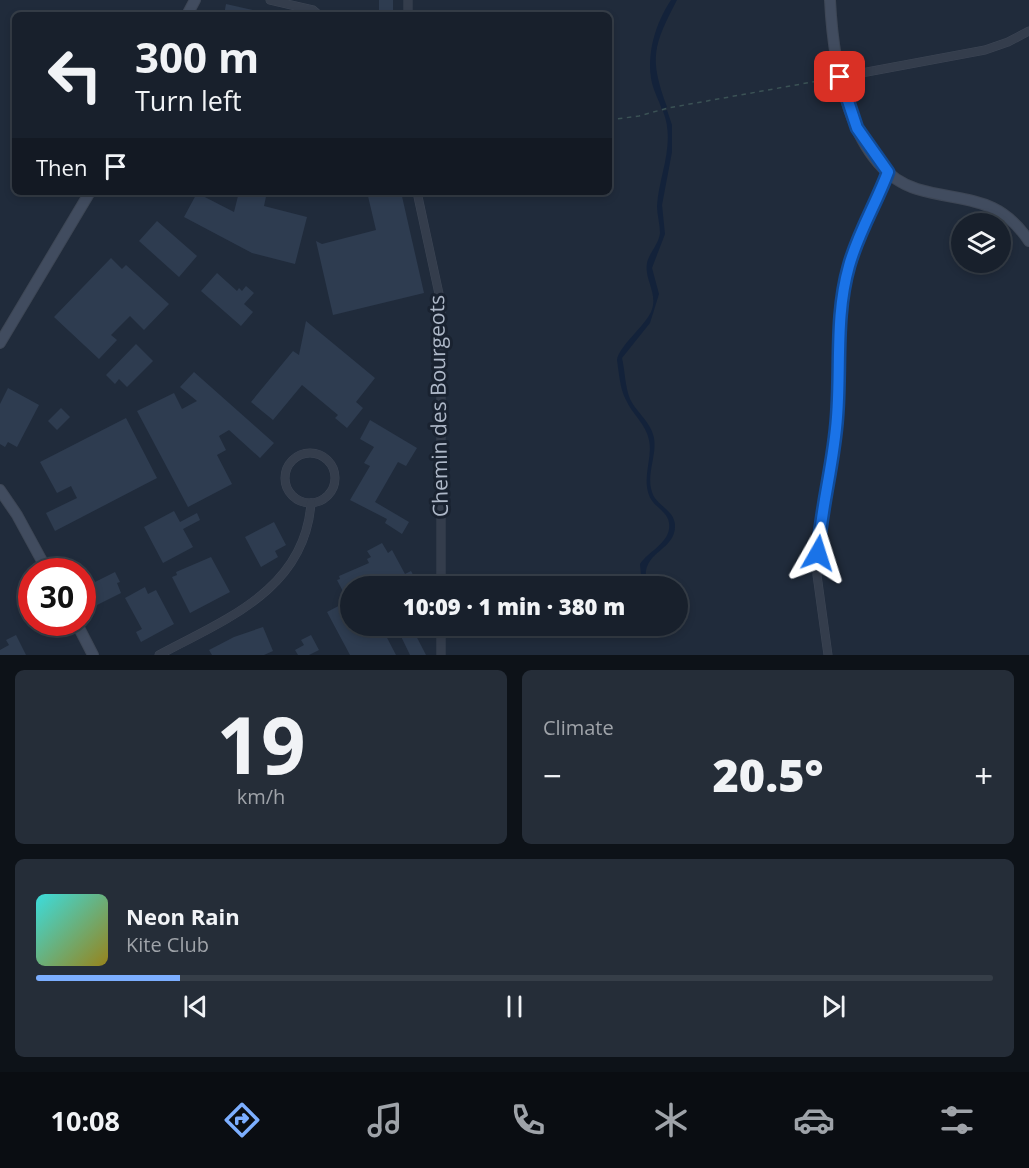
<!DOCTYPE html>
<meta charset="utf-8">
<style>
body{margin:0;font-family:"Open Sans",sans-serif;background:#252d38;color:#f1f3f6;height:100vh;display:flex;flex-direction:column;font-size:22px;white-space:nowrap}
*{box-sizing:border-box;margin:0}
p{font-size:20px;color:#9fa3a9}
.icon{flex:none;width:33px;height:33px;fill:none;stroke:currentColor;stroke-width:2;stroke-linecap:round;stroke-linejoin:round}
.map{position:relative;height:655px;overflow:hidden}
.side{display:flex;flex-direction:column;gap:15px;padding:15px;background:#0d1218;flex:1}
.side>*{flex:none}
.banner{position:absolute;left:12px;top:12px;width:600px;height:183px;border-radius:9px;box-shadow:0 3px 9px #0003,0 0 0 2px #363e48;background:#18202c;color:#f1f3f6;overflow:hidden}
.buttons{position:absolute;left:951px;top:213px;display:grid;gap:12px}
.buttons a{display:grid;place-items:center;width:60px;height:60px;border-radius:50%;background:#18202c;box-shadow:0 3px 9px #0003,0 0 0 2px #363e48;font-size:30px}
.speed{position:absolute;left:18px;top:558px;display:flex;gap:12px;font-size:30px;font-weight:700;text-align:center}
.speed>*{display:grid;place-content:center;width:78px;height:78px;border-radius:50%;background:#18202c;box-shadow:0 3px 9px #0003,0 0 0 2px #363e48;line-height:1}
.speed .limit{border:9px solid #d22;background:#fff;color:#111}
.pin{position:absolute;display:grid;place-items:center;width:51px;height:51px;color:#fff;margin:-26px;border-radius:12px;box-shadow:0 3px 9px #0006}
.me{position:absolute;width:66px;margin:-33px;rotate:6deg;stroke-linejoin:round;filter:drop-shadow(0 0 4px #0008)}
.turn{display:flex;align-items:center;gap:21px;height:126px;padding:0 24px;font-size:27px}
.turn .icon{width:78px;height:78px;stroke-width:2.5}
.turn b{display:block;font-size:42px;line-height:51px}
.then{display:flex;align-items:center;height:57px;padding:0 24px;background:#0003;gap:12px;font-size:22px}
.big{font-size:45px;font-weight:800;line-height:1.1}
.side .card{flex:1;display:flex;flex-direction:column;justify-content:center;gap:9px;min-width:0;padding:0 21px;border-radius:9px;background:#252d38}
.side .dial{align-items:center;gap:0}
.dial b{font-size:78px;line-height:1}
.song{display:flex;align-items:center;gap:18px}
.cover{width:72px;height:72px;border-radius:9px;background:linear-gradient(135deg,hsl(180 70% 55%),hsl(50 70% 35%))}
.played{height:6px;border-radius:3px;background:linear-gradient(90deg,#7caeff 15%,#363e48 15%)}
.keys{display:flex;justify-content:space-around;direction:ltr}
.heat{display:flex;justify-content:space-between;align-items:center;font-size:33px;direction:ltr}
.side .tiles{flex:1;display:grid;gap:15px;grid-template-columns:1fr 1fr}
.card:last-child{grid-column:span 2}
.trip{position:absolute;left:340px;top:576px;width:348px;height:60px;border-radius:30px;background:#18202c;box-shadow:0 3px 9px #0003,0 0 0 2px #363e48;font-weight:800;line-height:60px;text-align:center}
.dock{display:flex;height:96px;justify-content:space-around;align-items:center;background:#0a0d12;color:#9fa3a9}
.dock .icon{width:42px;height:42px}
.dock .current{color:#7caeff}
.dock b{font-size:27px;color:#f1f3f6}
.map>svg:first-child{display:block}
.water{fill:#13223a}
.building{fill:#2e3c50}
.lines{fill:none;stroke-linecap:round;stroke-linejoin:round}
.street-casing{stroke:#3d4655;stroke-width:9}
.secondary-casing{stroke:#3d4655;stroke-width:12}
.path{stroke:#3b5255;stroke-width:1.5;stroke-dasharray:4.5 4.5;stroke-linecap:butt}
.street{stroke:#343d4c;stroke-width:8}
.secondary{stroke:#414c5f;stroke-width:10}
.route-casing{stroke:#114b97;stroke-width:15}
.route{stroke:#1a73e8;stroke-width:10}
.labels{text-anchor:middle;stroke-width:6;stroke-linejoin:round;paint-order:stroke}
.street-label{font-size:21px;fill:#aeb8c8;stroke:#192230}
</style>
<div class="map">
<svg width="1029" height="655" viewBox="0 0 1029 655">
<rect width="100%" height="100%" fill="#202b3b"/>
<!-- water -->
<g class="water">
<path d="M671,0H677C653,46 649,58 667,107L662,110C659,100 654,92 652,83C646,55 655,24 671,0Z"/>
<path d="M667,110L672,125V152L662,205L665,234L652,268L659,294L650,323L622,358C625,371 625,387 630,399C637,413 651,422 654,438C657,456 646,474 652,492C656,506 674,509 675,525C676,553 638,550 647,586H642L640,564C648,552 667,544 669,529C672,512 653,508 649,495C642,476 653,458 649,440C646,424 632,414 626,400C620,389 619,373 617,360C619,346 644,327 651,312C659,294 644,280 647,263C649,253 659,244 660,233C660,224 657,215 657,206C659,174 676,144 663,111Z"/>
</g>
<!-- building -->
<g class="building">
<rect x="379" y="0" width="14" height="15"/>
<polygon points="226,4 261,12 261,15 224,15"/>
<polygon points="239,192 267,192 264,206 307,217 295,264 252,253 184,217 197,193 234,212"/>
<polygon points="367,192 401,192 424,293 333,315 316,241 322,244 376,230"/>
<polygon points="157,221 197,256 179,277 139,241"/>
<polygon points="111,258 122,269 126,265 169,304 144,330 130,316 111,335 117,340 99,359 54,317"/>
<polygon points="217,273 237,291 239,288 242,291 246,286 254,293 244,304 253,312 241,326 201,291"/>
<polygon points="306,321 375,378 356,402 363,408 347,428 335,418 338,415 302,385 273,420 251,402 293,351 299,355"/>
<polygon points="136,344 153,361 127,387 119,379 115,384 106,375"/>
<polygon points="194,372 274,443 260,458 229,430 219,436 226,450 217,455 232,484 188,507 137,411 174,393 182,409 197,401 180,387"/>
<polygon points="8,388 39,405 17,447 8,442 5,447 0,444 0,404"/>
<polygon points="61,408 70,417 57,430 48,421"/>
<polygon points="126,418 157,478 55,531 46,513 77,498 71,486 57,493 40,462"/>
<polygon points="370,420 417,448 406,466 398,462 375,502 409,522 402,534 385,523 387,519 350,500 370,466 364,463 374,447 360,439"/>
<polygon points="174,511 180,522 197,513 200,520 183,529 193,547 163,563 144,527"/>
<polygon points="274,522 286,545 275,551 278,557 261,567 245,537"/>
<polygon points="382,543 388,553 392,550 405,574 411,571 419,586 351,586 351,626 395,626 384,632 396,655 350,655 327,612 348,601 337,580 340,579 339,576 369,563 367,559 371,557 367,551"/>
<polygon points="211,557 230,592 190,613 172,577 177,575 176,572"/>
<polygon points="115,572 120,582 117,583 121,593 97,605 90,603 84,592 90,588 89,585"/>
<polygon points="145,587 148,594 156,590 174,624 141,642 136,632 142,629 125,598"/>
<polygon points="396,626 411,626 426,655 410,655"/>
<polygon points="263,627 273,651 264,655 212,655 209,650 234,637"/>
<polygon points="16,635 26,655 0,655 0,650 9,645 6,640"/>
<polygon points="311,635 319,650 309,655 298,655 295,650 304,645 301,640"/>
</g>
<g class="lines">
<!-- street casing -->
<g class="street-casing">
<g id="street">
<polyline points="270,0 313,10 319,15"/>
<polyline points="408,15 408,0"/>
<polyline points="840,77 985,50 1008,42 1029,31"/>
<polyline points="417,192 441,303 441,586"/>
<circle cx="310" cy="478" r="25"/>
<polyline points="441,626 441,655"/>
<path d="M159,655C224,620 305,590 311,503"/>
<polyline points="828,655 817,575 819,531 831,475 838,415 840,318 853,253 888,172"/>
</g>
</g>
<!-- secondary casing -->
<g class="secondary-casing">
<g id="secondary">
<path d="M830,0C833,61 849,168 917,189C965,203 997,194 1029,241"/>
<polyline points="187,15 195,0"/>
<polyline points="0,343 90,192"/>
<polyline points="0,490 17,515 48,572"/>
<polyline points="76,622 93,655"/>
</g>
</g>
<!-- path -->
<polyline class="path" points="609,120 639,116 668,108 829,79"/>
<!-- street -->
<use href="#street" class="street"/>
<!-- secondary -->
<use href="#secondary" class="secondary"/>
</g>
<g class="lines">
<!-- route casing -->
<g class="route-casing">
<path id="route" d="M818,553C821,507 834,463 837,417C841,366 835,315 849,266C858,233 876,204 888,172L857,128L840,77"/>
</g>
<!-- route -->
<use href="#route" class="route"/>
</g>
<g class="labels">
<!-- street labels -->
<g class="street-label">
<text transform="translate(439 406) rotate(-91)" y="7">Chemin des Bourgeots</text>
</g>
</g>
</svg>
<div class="buttons">
<a><svg class="icon" aria-label="layers" viewBox="0 0 24 24"><path d="M12 4l9 5-9 5-9-5zM3 14l9 5 9-5"/></svg></a>
</div>
<div class="speed"><div class="limit">30</div></div>
<div class="pin" style="left:840px;top:77px;background:#d93025"><svg class="icon" aria-label="arrive" viewBox="0 0 24 24"><path d="M6 21V4h12l-3 4 3 4H6"/></svg></div>
<svg class="me" style="left:818px;top:553px" viewBox="-20 -20 40 40"><path d="M0-17L14 15 0 8-14 15z" fill="#1a73e8" stroke="#fff" stroke-width="4"/></svg>
<div class="trip">10:09 · 1 min · 380 m</div>
<div class="banner">
<div class="turn"><svg class="icon" aria-label="left" viewBox="0 0 24 24"><path d="M17 20v-9H6M10 6l-5 5 5 5"/></svg><div><b>300 m</b>Turn left</div></div>
<div class="then">Then<svg class="icon" aria-label="arrive" viewBox="0 0 24 24"><path d="M6 21V4h12l-3 4 3 4H6"/></svg></div>
</div>
</div>
<section class="side">
<div class="tiles">
<div class="card dial"><b>19</b><p>km/h</p></div>
<div class="card"><p>Climate</p>
<div class="heat"><a>−</a><b class="big">20.5°</b><a>+</a></div>
</div>
<div class="card">
<div class="song"><i class="cover"></i><div><b>Neon Rain</b><p>Kite Club</p></div></div>
<div class="played"></div>
<div class="keys"><svg class="icon" aria-label="previous" viewBox="0 0 24 24"><path d="M18 5L8 12l10 7zM5 5v14"/></svg><svg class="icon" aria-label="pause" viewBox="0 0 24 24"><path d="M8 5v14M16 5v14"/></svg><svg class="icon" aria-label="next" viewBox="0 0 24 24"><path d="M6 5l10 7-10 7zM19 5v14"/></svg></div>
</div>
</div>
</section>
<nav class="dock">
<b>10:08</b>
<svg class="icon current" aria-label="directions" viewBox="0 0 24 24"><path d="M12 3l9 9-9 9-9-9zM9 14v-3h6M13 9l2 2-2 2"/></svg>
<svg class="icon" aria-label="music" viewBox="0 0 24 24"><path d="M9 18V5l10-2v13"/><circle cx="6" cy="18" r="3"/><circle cx="16" cy="16" r="3"/></svg>
<svg class="icon" aria-label="phone" viewBox="0 0 24 24"><path d="M5 4h4l2 5-3 2q2 4 5 5l2-3 5 2v4C11 20 4 13 5 4z"/></svg>
<svg class="icon" aria-label="climate" viewBox="0 0 24 24"><path d="M12 3v18M4 7l16 10M4 17L20 7"/></svg>
<svg class="icon" aria-label="car" viewBox="0 0 24 24"><path d="M5 17H2v-5l4-1 3-4h7l3 4 3 1v5h-3M9 17h6M6 11h13"/><circle cx="7" cy="17" r="2"/><circle cx="17" cy="17" r="2"/></svg>
<svg class="icon" aria-label="filters" viewBox="0 0 24 24"><path d="M4 7h16M4 17h16"/><circle cx="9" cy="7" r="2"/><circle cx="15" cy="17" r="2"/></svg>
</nav>
